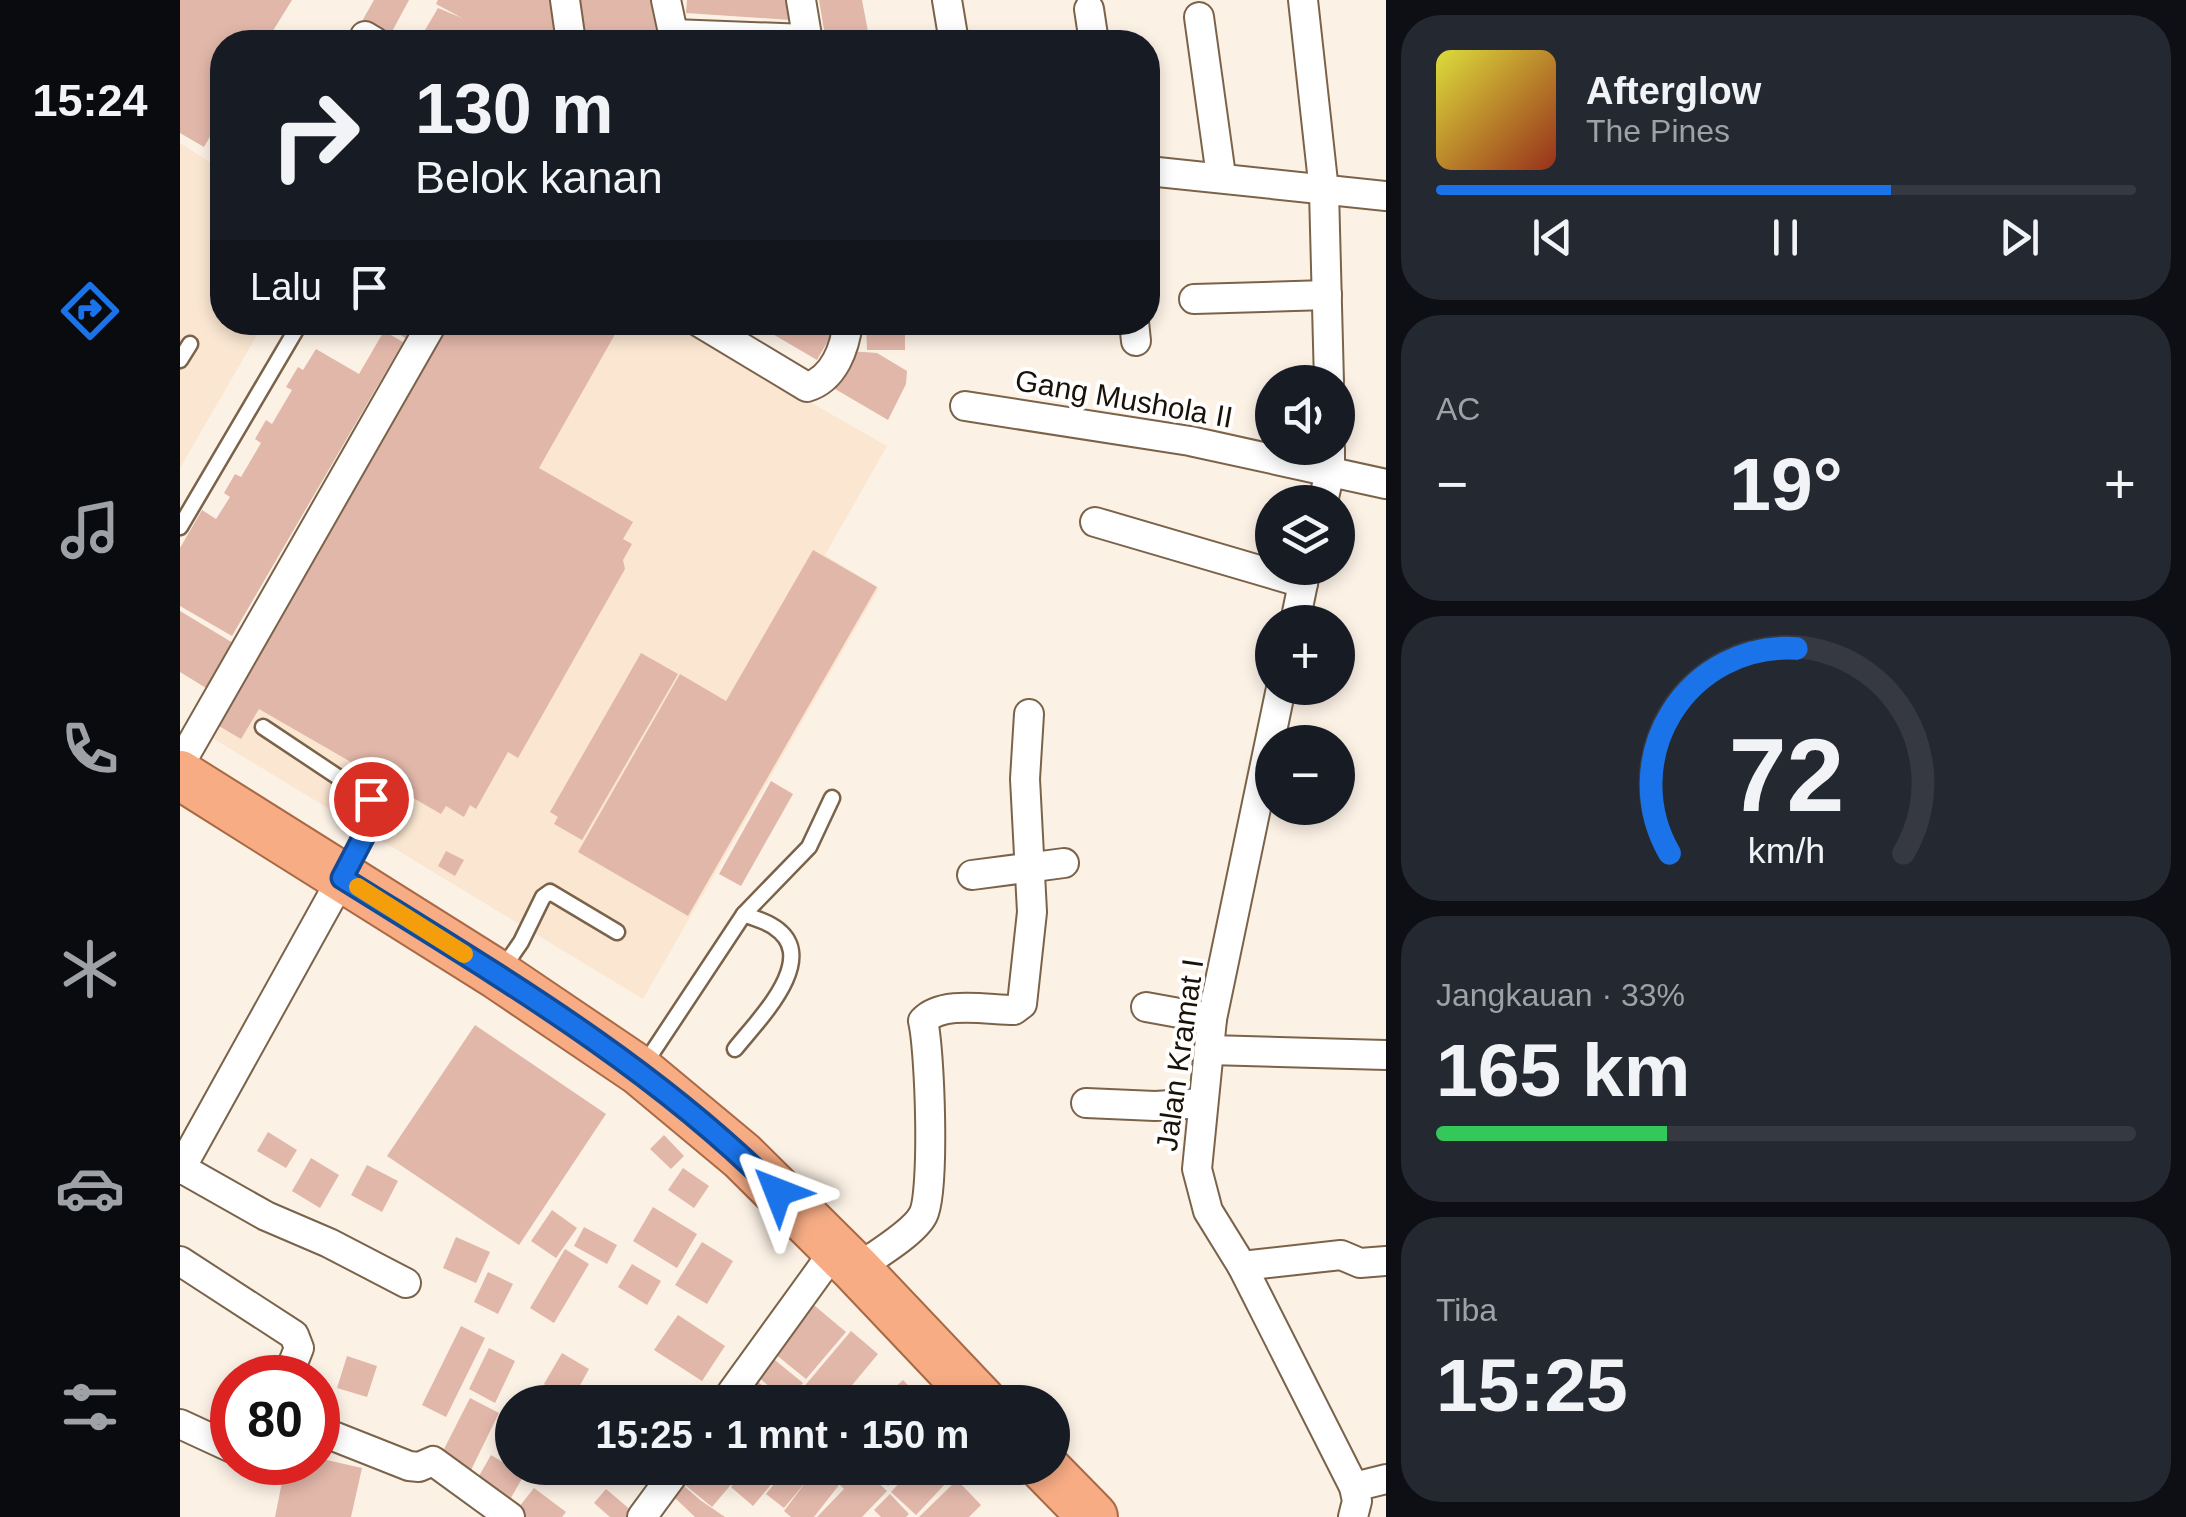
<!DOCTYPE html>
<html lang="id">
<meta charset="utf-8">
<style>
body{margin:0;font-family:Arial,sans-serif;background:#242831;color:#f1f3f6;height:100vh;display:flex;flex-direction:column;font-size:38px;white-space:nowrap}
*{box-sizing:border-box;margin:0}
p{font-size:32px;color:#9ea1a6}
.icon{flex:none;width:55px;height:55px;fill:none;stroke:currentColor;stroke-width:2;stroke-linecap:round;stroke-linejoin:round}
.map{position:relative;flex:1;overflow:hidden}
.side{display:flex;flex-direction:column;gap:15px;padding:15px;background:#0d0f14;width:800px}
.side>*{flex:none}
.banner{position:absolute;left:30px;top:30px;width:950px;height:305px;border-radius:40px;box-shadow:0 5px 15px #0003;background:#171b24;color:#f1f3f6;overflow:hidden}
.tools{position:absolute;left:1075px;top:365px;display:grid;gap:20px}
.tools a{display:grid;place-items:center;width:100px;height:100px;border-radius:50%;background:#171b24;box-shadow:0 5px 15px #0003;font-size:50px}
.speed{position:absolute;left:30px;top:1355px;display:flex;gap:20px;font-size:50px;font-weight:700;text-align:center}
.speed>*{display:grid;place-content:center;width:130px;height:130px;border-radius:50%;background:#171b24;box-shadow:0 5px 15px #0003;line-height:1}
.speed .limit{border:15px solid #d22;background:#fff;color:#111}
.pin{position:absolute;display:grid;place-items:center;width:85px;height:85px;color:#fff;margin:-42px;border:5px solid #fff;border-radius:50%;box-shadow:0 2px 10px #0007}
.me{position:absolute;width:110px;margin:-55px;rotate:315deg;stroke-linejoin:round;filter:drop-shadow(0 0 8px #0008)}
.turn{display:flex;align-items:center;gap:35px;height:210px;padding:0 40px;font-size:45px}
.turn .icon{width:130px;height:130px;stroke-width:2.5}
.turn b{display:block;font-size:70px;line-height:85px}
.then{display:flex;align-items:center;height:95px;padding:0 40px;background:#0003;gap:20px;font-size:38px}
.big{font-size:75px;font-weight:800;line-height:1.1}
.side .widget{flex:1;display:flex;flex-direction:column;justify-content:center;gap:15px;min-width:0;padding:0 35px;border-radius:40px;background:#242831}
.side .dial{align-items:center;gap:0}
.dial svg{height:260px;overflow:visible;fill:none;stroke:#363941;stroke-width:7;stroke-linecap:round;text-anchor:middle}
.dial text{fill:#f1f3f6;stroke:none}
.song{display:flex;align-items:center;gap:30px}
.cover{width:120px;height:120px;border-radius:15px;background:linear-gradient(135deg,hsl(60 70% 55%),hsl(10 70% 35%))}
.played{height:10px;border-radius:5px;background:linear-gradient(90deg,#1a73e8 65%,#363941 65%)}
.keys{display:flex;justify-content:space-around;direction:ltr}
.heat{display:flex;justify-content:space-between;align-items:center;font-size:55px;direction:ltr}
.charge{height:15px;border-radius:8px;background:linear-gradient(90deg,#34c759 33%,#363941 0)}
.trip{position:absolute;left:315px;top:1385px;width:575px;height:100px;border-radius:50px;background:#171b24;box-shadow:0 5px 15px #0003;font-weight:800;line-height:100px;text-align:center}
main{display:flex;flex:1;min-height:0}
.tabs{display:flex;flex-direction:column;width:180px;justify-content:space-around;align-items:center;background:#090b0e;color:#9ea1a6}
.tabs .icon{width:70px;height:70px}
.tabs .selected{color:#1a73e8}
.tabs b{font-size:45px;color:#f1f3f6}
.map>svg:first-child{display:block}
.built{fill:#fae6d1}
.building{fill:#e1b7a9}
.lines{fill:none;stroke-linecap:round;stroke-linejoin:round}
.service-casing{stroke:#7b634a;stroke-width:19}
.minor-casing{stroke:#7b634a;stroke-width:32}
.trunk-casing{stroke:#a86944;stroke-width:52}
.service{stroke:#fff;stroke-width:14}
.minor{stroke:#fff;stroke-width:28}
.trunk{stroke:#f7ac84;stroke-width:48}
.route-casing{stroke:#114b97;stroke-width:25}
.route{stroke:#1a73e8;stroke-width:18}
.slow{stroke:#f59e0b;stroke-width:18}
.labels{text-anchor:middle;stroke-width:8;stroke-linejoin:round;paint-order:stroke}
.street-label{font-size:30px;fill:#1a1107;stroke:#fff}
</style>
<main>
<nav class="tabs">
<b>15:24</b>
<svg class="icon selected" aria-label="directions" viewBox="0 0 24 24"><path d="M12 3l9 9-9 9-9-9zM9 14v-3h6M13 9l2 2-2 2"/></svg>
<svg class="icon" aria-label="music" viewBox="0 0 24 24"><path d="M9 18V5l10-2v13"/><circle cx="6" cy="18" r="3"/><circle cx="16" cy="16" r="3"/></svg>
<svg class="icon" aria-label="phone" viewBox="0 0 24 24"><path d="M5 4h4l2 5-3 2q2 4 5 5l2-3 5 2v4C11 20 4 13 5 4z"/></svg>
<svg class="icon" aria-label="climate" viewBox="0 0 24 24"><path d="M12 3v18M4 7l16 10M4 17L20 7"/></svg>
<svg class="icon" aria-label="car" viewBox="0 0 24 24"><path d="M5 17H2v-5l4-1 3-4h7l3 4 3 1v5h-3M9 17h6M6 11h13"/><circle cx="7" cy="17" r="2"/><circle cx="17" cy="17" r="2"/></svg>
<svg class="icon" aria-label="filters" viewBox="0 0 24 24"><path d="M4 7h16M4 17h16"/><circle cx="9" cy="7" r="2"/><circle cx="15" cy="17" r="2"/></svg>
</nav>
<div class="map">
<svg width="1206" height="1517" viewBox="0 0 1206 1517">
<rect width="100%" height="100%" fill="#fcf1e5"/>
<!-- built -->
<g class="built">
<polygon points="0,143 42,170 42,322 84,323 0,468"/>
<polygon points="264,323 491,323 707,446 645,555 699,588 463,999 29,736"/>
</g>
<!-- building -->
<g class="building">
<polygon points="0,0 112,0 86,42 42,42 42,116 24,147 0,133"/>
<polygon points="194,0 229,0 208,39 181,23"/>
<polygon points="258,0 373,0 379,42 238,42 258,8 282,18 256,4"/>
<polygon points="395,0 477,0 485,42 402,42"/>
<polygon points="507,0 611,0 610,20 506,13"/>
<polygon points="639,0 682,0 690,42 646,42"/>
<polygon points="218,322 237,325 228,340 213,330"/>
<polygon points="267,322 442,322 359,468 453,522 443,539 452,544 443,560 445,569 338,758 328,752 296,809 290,805 284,817 266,806 261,814 79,709 61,739 39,726"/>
<polygon points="572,322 641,322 654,330 637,360"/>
<polygon points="686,322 725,322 725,350 687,350"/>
<polygon points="204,331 223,342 52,636 0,606 0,548 22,510 36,519 50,497 44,493 55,474 61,477 81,443 75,439 86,420 92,424 112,390 106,387 118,367 123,370 136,349 179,374"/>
<polygon points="669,351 697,353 727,371 726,384 708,420 650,386"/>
<polygon points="633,550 697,587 508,916 398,852 500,674 546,701"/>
<polygon points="0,611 53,643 26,688 0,672"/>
<polygon points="461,653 498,674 402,840 374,824 378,817 370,812"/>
<polygon points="591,781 613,794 561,886 539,874"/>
<polygon points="266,851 284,860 275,876 258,866"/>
<polygon points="295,1025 426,1114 339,1245 207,1156"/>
<polygon points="88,1132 117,1150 106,1168 77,1151"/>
<polygon points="484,1135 504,1156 491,1169 470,1149"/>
<polygon points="131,1158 159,1175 140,1208 112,1191"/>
<polygon points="187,1165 218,1181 202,1212 171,1195"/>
<polygon points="503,1168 529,1186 514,1208 488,1190"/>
<polygon points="473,1207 517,1234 497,1268 453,1241"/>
<polygon points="372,1210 397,1228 376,1258 351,1241"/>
<polygon points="404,1227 437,1245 427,1264 394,1246"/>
<polygon points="276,1237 310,1252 296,1283 263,1268"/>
<polygon points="522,1242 553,1261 527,1304 495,1285"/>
<polygon points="385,1249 409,1264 374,1323 350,1308"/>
<polygon points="452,1264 481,1281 467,1305 438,1287"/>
<polygon points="308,1272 333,1284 318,1314 294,1302"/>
<polygon points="629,1301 666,1332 626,1379 589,1349"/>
<polygon points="498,1315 545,1346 522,1381 474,1350"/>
<polygon points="281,1326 305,1338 266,1417 242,1405"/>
<polygon points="671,1331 698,1354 658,1402 611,1402"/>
<polygon points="309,1348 335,1361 315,1403 289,1389"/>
<polygon points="382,1353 409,1369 392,1400 364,1384"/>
<polygon points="167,1356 197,1366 187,1397 157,1388"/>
<polygon points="590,1356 623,1383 607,1402 575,1374"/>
<polygon points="572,1377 602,1402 575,1402 561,1391"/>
<polygon points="723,1380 744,1402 699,1402"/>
<polygon points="360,1386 393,1402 352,1402"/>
<polygon points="673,1390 686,1402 662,1402"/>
<polygon points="290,1398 319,1413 290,1472 260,1457"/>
<polygon points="311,1455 344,1475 328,1503 295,1483"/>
<polygon points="138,1458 182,1468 171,1517 95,1517 106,1462 138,1462"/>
<polygon points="518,1468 565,1468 532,1507 504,1484"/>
<polygon points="567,1468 605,1468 573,1506 551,1487"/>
<polygon points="607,1468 637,1468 659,1485 634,1517 611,1517 604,1511 628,1479 604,1508 586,1494"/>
<polygon points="643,1468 683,1468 707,1491 682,1517 637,1517 664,1489"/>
<polygon points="689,1468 726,1468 708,1486"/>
<polygon points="733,1468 749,1468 766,1483 736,1515 711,1492"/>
<polygon points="777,1480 801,1505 789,1517 739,1517"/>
<polygon points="504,1486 520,1500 545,1517 515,1517 495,1498"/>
<polygon points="354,1488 386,1512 382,1517 342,1517 335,1512"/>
<polygon points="426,1489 459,1517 430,1517 414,1503"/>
<polygon points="710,1494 729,1514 726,1517 701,1517 694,1510"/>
</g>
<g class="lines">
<!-- service casing -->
<g class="service-casing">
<g id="service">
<polyline points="0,360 10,344"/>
<polyline points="0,527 120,323"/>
<polyline points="83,727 191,799 197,813 166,870"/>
<polyline points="321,971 341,942 363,897 370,892 437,932"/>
<path d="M555,1049C577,1021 642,958 594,927C586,921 573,918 564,914"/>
<polyline points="464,1065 564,914 629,847 652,798"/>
</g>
</g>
<!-- minor casing -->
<g class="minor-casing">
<g id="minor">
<polyline points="385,0 391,42"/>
<polyline points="486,0 495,42"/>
<polyline points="621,0 628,42"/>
<polyline points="767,0 774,42"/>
<polyline points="1123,0 1144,191 1149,382"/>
<polyline points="909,9 914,42"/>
<polyline points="1019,17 1041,176"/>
<polyline points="493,34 627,39"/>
<polyline points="185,36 195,42"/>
<polyline points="968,171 1206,196"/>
<polyline points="1014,299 1147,295"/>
<path d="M519,322L627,387C654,379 665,348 668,322"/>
<polyline points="954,322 956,341"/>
<polyline points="785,406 1010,441 1206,484"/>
<polyline points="1143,502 1150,471 1150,448"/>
<polyline points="915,522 1123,583"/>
<polyline points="1115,622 1126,569"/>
<polyline points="1101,688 1032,1019 1017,1169 1028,1211 1062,1266 1174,1487 1177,1501 1173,1517"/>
<polyline points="0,764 253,322"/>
<polyline points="792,875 884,863"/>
<polyline points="966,1007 1032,1019"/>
<polyline points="1029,1050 1206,1055"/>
<polyline points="906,1103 975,1106 1023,1103"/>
<polyline points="1,1168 86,1216 149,1243 226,1283"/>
<polyline points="0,1170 162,878"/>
<polyline points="0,1261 114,1335 119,1348 107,1378"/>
<polyline points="1062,1266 1161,1255 1180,1263 1206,1261"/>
<path d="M676,1269C693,1257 734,1233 743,1215C755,1193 750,1050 743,1021C762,1000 808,1010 834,1010L842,1004L852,912L845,779L849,714"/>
<polyline points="545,1402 655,1250"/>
<polyline points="0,1424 52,1448"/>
<polyline points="138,1430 229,1466 239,1467 253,1461 330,1517"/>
<polyline points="1174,1487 1206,1479"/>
<polyline points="462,1517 498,1468"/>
</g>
</g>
<!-- trunk casing -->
<g class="trunk-casing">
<g id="trunk">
<polyline points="0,775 318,975 460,1071 562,1156 676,1269 802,1402"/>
<polyline points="865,1468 913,1517"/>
</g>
</g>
<!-- service -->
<use href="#service" class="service"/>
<!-- minor -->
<use href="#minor" class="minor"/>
<!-- trunk -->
<use href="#trunk" class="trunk"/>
</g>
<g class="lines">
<!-- route casing -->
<g class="route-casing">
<path id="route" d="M191,799L196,813L162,878C314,973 471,1064 598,1192"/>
</g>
<!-- route -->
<use href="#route" class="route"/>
<!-- slow -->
<polyline class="slow" points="178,887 284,954"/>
</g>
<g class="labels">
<!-- street labels -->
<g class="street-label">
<text transform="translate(944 399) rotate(10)" y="10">Gang Mushola II</text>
<text transform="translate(1000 1055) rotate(-82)" y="10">Jalan Kramat I</text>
</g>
</g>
</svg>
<div class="tools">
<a><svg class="icon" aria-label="sound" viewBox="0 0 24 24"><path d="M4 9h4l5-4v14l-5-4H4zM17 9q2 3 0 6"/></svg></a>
<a><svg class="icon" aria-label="layers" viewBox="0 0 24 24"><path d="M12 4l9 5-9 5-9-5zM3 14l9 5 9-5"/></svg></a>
<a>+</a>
<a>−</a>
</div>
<div class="speed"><div class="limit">80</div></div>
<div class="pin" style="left:191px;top:799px;background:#d93025"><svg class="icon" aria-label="arrive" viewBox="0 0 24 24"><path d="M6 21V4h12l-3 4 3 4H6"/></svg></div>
<svg class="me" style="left:598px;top:1192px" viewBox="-20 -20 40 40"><path d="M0-17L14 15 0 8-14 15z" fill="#1a73e8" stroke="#fff" stroke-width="4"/></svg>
<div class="trip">15:25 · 1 mnt · 150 m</div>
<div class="banner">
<div class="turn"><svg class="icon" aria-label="right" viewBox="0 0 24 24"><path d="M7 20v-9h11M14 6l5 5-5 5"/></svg><div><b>130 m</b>Belok kanan</div></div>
<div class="then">Lalu<svg class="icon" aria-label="arrive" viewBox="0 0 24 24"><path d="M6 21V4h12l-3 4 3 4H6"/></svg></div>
</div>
</div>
<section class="side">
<div class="widget">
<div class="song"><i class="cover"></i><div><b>Afterglow</b><p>The Pines</p></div></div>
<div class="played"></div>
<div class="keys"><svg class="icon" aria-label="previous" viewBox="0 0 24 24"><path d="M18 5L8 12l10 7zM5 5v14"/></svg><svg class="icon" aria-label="pause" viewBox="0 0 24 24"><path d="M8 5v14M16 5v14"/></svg><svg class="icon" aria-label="next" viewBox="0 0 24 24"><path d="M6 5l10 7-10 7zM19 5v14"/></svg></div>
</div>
<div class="widget"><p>AC</p>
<div class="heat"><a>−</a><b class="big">19°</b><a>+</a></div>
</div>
<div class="widget dial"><svg viewBox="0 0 100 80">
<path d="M14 69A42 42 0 1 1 86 69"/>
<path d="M14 69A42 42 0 0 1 53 6" stroke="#1a73e8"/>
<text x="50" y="56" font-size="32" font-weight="700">72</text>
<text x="50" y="72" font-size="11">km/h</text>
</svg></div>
<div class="widget"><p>Jangkauan · 33%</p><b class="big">165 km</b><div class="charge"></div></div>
<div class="widget"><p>Tiba</p><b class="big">15:25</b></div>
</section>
</main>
